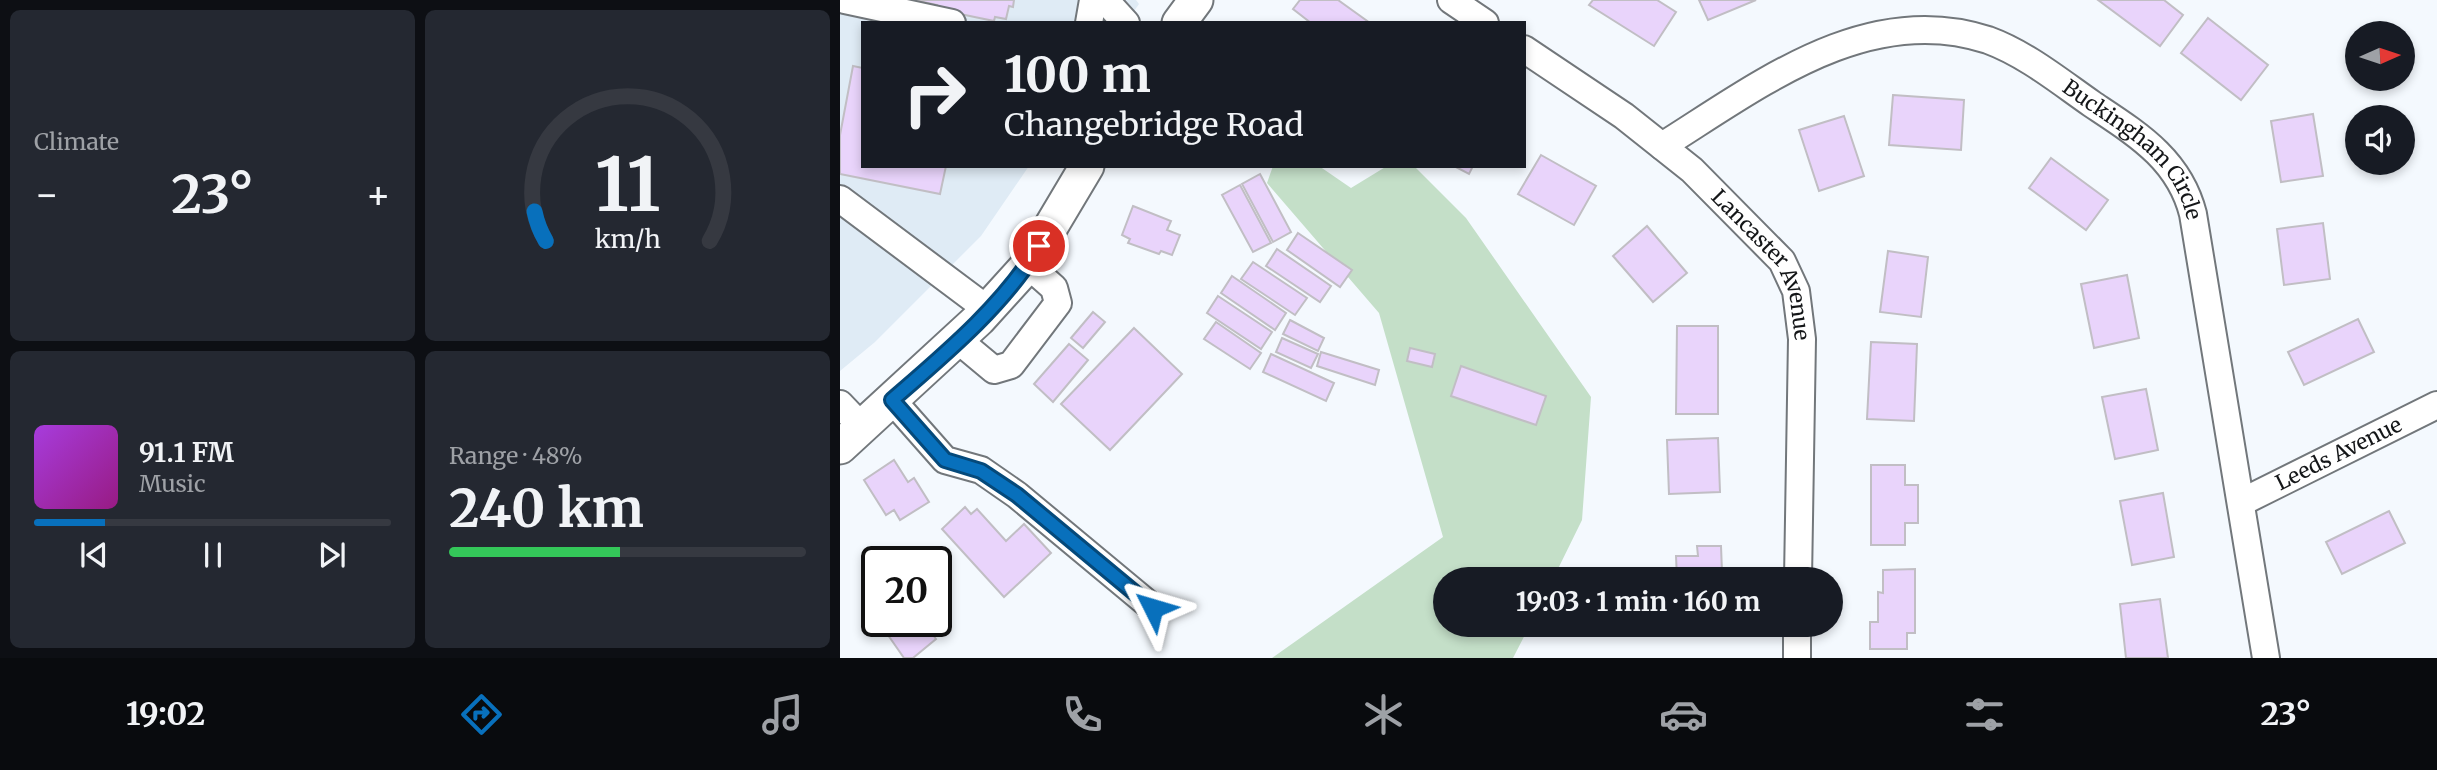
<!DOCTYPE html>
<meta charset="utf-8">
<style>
body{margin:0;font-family:Merriweather,serif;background:#242831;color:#f1f3f6;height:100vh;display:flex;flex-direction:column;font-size:26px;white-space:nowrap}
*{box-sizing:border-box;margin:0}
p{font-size:23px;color:#9ea1a6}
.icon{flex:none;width:38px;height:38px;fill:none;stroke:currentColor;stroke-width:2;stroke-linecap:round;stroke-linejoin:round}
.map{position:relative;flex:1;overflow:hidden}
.side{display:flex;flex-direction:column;gap:10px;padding:10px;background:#0d0f14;width:840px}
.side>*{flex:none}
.banner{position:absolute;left:21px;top:21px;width:665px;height:147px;border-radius:0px;box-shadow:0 4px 10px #0003;background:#171b24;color:#f1f3f6;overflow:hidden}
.needle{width:46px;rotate:87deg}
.controls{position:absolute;left:1505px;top:21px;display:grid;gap:14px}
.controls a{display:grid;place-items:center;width:70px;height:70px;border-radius:50%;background:#171b24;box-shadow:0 4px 10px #0003;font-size:35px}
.speed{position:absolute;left:21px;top:546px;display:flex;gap:14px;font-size:35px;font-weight:700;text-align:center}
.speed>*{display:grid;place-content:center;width:91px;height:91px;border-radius:50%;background:#171b24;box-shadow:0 4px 10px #0003;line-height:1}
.speed .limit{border:4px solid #111;border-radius:10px;background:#fff;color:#111}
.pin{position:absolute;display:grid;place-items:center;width:60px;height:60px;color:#fff;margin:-30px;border:4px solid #fff;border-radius:50%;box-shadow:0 2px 7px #0007}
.me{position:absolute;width:77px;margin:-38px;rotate:310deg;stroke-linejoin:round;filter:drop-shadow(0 0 5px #0008)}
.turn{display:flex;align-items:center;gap:24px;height:147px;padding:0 28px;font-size:32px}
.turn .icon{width:91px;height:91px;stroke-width:2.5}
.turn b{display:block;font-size:49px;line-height:60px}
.big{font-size:52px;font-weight:700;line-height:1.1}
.side .tile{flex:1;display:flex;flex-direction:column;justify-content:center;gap:10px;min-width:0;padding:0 24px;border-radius:10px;background:#242831}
.side .dial{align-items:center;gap:0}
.dial svg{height:182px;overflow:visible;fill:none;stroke:#363941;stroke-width:7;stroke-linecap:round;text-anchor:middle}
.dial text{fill:#f1f3f6;stroke:none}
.song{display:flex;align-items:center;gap:21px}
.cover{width:84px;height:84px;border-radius:10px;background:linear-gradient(135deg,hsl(280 70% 55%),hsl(310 70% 35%))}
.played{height:7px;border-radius:4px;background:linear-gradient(90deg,#0870bc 20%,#363941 20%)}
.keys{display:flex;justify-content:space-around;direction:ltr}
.heat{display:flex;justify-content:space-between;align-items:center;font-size:38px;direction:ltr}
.charge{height:10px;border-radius:5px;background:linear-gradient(90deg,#34c759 48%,#363941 0)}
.side .tiles{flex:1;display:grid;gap:10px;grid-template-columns:repeat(2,1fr)}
.trip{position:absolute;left:593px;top:567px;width:410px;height:70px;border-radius:35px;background:#171b24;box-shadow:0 4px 10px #0003;font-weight:700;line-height:70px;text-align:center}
.tab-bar{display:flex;height:112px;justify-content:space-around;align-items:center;background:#090b0e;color:#9ea1a6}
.tab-bar .icon{width:49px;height:49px}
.tab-bar .selected{color:#0870bc}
.tab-bar b{font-size:32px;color:#f1f3f6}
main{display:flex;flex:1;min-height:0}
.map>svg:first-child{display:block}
.built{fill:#dfebf5}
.green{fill:#c4dfc8}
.building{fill:#e9d4fb;stroke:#c1bec4;stroke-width:2}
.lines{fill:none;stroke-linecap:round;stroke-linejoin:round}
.minor-casing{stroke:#72777b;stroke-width:30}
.major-casing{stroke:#72777b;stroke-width:37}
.minor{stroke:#fff;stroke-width:26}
.major{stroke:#fff;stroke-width:33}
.route-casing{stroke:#05497a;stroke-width:18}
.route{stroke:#0870bc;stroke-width:12}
.labels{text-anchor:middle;stroke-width:7;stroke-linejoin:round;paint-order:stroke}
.street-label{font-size:21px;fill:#141618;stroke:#fff}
</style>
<main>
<section class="side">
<div class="tiles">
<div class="tile"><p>Climate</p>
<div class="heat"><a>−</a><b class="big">23°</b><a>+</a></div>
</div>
<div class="tile dial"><svg viewBox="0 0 100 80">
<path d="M14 69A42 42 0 1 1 86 69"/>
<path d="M14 69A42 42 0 0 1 9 56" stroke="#0870bc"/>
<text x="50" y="56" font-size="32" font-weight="700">11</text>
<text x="50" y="72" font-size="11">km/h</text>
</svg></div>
<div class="tile">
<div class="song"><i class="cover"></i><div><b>91.1 FM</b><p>Music</p></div></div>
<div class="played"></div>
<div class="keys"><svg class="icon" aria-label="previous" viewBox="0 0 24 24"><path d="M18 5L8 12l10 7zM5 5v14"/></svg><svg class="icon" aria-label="pause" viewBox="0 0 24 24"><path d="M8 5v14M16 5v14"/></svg><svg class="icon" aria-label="next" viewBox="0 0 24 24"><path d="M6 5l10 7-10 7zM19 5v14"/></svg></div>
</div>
<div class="tile"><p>Range · 48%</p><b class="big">240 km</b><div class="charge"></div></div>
</div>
</section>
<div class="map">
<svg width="1597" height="658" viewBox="0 0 1597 658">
<rect width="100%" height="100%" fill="#f4f9fe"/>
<!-- built -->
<polygon class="built" points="0,0 296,0 299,4 286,23 23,23 23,166 189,166 141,236 35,342 0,371"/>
<!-- green -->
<polygon class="green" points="433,166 479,166 511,188 547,166 574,166 626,218 751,397 742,520 713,579 606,579 606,625 690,625 673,658 432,658 603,537 539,313 427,183"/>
<!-- building -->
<g class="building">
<polygon points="74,0 174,0 173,7 169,6 166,19 155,17 154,21 96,9 97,5"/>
<polygon points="460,0 498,0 530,23 471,23 453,9"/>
<polygon points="753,0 817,0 836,12 814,46 749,5"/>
<polygon points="859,0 916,0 868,20"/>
<polygon points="1258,0 1324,0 1343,15 1320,46"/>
<polygon points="1368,18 1428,65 1401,100 1341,53"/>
<polygon points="13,66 23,68 23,166 106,166 100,194 0,174 0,135"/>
<polygon points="1053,95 1124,100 1121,150 1049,145"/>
<polygon points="1473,114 1483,176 1441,182 1431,121"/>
<polygon points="1004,116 1024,176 979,191 959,130"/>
<polygon points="701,155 756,186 734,225 678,194"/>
<polygon points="1211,158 1268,200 1246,230 1189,188"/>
<polygon points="614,166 633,166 629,174"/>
<polygon points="420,174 451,232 433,242 402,184"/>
<polygon points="400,185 431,243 413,252 382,195"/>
<polygon points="293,206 331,221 327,230 340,235 332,255 321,251 319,254 288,243 290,239 282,235"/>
<polygon points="1483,223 1490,279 1444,285 1437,229"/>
<polygon points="807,226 847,273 813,302 773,256"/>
<polygon points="458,233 512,270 500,287 447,250"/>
<polygon points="437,249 491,286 480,302 426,266"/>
<polygon points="1048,251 1088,257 1081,317 1040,312"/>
<polygon points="413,262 467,298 455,315 401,279"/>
<polygon points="1287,275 1299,338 1254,348 1241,284"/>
<polygon points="392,276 446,313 435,330 381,293"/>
<polygon points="378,296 432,332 421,349 367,313"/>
<polygon points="253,312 265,322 243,348 231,338"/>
<polygon points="1518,319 1534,352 1464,385 1448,352"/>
<polygon points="450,320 484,338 478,351 443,334"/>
<polygon points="376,322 421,353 410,369 364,339"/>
<polygon points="837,326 878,326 878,414 836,414"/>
<polygon points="294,328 342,374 270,450 221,404"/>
<polygon points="442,338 478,354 471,368 436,352"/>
<polygon points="1031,342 1077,344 1074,421 1027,419"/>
<polygon points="229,344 248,360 213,402 194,384"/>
<polygon points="570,348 595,354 592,367 567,361"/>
<polygon points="481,352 539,370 535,385 477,366"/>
<polygon points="431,354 494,383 486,401 423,372"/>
<polygon points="621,366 706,396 696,425 611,396"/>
<polygon points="1306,389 1318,450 1275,459 1262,397"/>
<polygon points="878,438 880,492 829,494 827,440"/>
<polygon points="54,460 68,482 74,478 89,502 60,520 54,510 46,515 24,480"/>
<polygon points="1031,465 1065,465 1065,485 1078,485 1078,523 1065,523 1065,545 1031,545"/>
<polygon points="1323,493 1334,557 1292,565 1280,501"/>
<polygon points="125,507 131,514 137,509 166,541 184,524 211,553 164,597 102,529"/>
<polygon points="1549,511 1565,543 1502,574 1486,542"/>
<polygon points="857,546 881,546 882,572 874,572 875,579 837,579 836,556 858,556"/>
<polygon points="1075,569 1075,633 1067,633 1067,649 1030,649 1030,622 1038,622 1038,592 1043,593 1043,570"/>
<polygon points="1320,599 1328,658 1286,658 1280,604"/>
<polygon points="69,621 83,621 96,639 73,658 64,658 48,635"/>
<polygon points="836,625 869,625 869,628 836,629"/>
</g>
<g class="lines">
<!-- minor casing -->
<g class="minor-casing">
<g id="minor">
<polyline points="5,0 112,23"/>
<polyline points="265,0 286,23"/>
<polyline points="611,0 645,23"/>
<polyline points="249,23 253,0"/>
<path id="s1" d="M684,49L784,116L852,170L942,261L956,291L962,339L958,579"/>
<path id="s2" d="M822,146C918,86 1027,0 1148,40C1186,54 1219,81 1252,104C1297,134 1339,159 1353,214L1426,658"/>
<polyline points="0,199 147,309"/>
<polyline points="118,340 154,370 171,365 218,303 214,288 188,265"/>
<polyline points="52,400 105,460 141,470 177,495 313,608"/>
<polyline points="0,404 22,427"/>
<path id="s3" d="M1402,502L1597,405"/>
<polyline points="957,658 957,625"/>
</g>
</g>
<!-- major casing -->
<g class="major-casing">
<g id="major">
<polyline points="339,23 356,0"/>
<polyline points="0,447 139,319 188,265 247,166"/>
</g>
</g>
<!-- minor -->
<use href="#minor" class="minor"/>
<!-- major -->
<use href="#major" class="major"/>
</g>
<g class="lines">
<!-- route casing -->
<g class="route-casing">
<path id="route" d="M199,246C164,305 104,355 52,400L105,460L141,471L177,495L313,608"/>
</g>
<!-- route -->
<use href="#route" class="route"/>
</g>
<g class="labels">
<!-- street labels -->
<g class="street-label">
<text dy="7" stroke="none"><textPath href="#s2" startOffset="541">Buckingham Circle</textPath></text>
<text dy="7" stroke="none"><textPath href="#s1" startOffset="329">Lancaster Avenue</textPath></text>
<text dy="7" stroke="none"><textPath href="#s3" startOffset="108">Leeds Avenue</textPath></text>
</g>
</g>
</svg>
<div class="controls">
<a><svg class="needle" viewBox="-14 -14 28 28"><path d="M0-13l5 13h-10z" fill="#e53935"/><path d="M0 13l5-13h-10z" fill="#9ea1a6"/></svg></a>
<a><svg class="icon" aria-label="sound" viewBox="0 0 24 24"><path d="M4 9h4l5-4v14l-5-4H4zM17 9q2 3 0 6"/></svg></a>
</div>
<div class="speed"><div class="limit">20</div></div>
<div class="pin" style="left:199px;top:246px;background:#d93025"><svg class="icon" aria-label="arrive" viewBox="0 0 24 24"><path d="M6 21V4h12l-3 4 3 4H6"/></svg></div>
<svg class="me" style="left:313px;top:608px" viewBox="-20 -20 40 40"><path d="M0-17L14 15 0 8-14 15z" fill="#0870bc" stroke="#fff" stroke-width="4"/></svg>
<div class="trip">19:03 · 1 min · 160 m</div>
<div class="banner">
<div class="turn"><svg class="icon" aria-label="right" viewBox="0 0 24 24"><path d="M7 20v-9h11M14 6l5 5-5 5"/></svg><div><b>100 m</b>Changebridge Road</div></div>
</div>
</div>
</main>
<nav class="tab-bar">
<b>19:02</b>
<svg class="icon selected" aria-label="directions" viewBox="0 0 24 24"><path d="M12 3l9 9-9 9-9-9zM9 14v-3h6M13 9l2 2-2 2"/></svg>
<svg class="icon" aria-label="music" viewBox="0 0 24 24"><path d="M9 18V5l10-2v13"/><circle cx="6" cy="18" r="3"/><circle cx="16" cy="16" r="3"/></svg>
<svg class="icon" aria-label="phone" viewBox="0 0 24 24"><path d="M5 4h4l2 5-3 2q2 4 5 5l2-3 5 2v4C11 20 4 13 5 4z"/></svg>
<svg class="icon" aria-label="climate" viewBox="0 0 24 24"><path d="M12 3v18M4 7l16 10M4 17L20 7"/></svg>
<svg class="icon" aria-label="car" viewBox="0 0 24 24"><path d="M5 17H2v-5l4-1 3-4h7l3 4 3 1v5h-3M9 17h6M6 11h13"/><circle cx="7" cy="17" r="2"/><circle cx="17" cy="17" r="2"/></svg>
<svg class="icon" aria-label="filters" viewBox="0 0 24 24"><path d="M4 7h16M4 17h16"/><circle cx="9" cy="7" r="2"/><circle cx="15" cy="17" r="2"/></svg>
<b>23°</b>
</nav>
